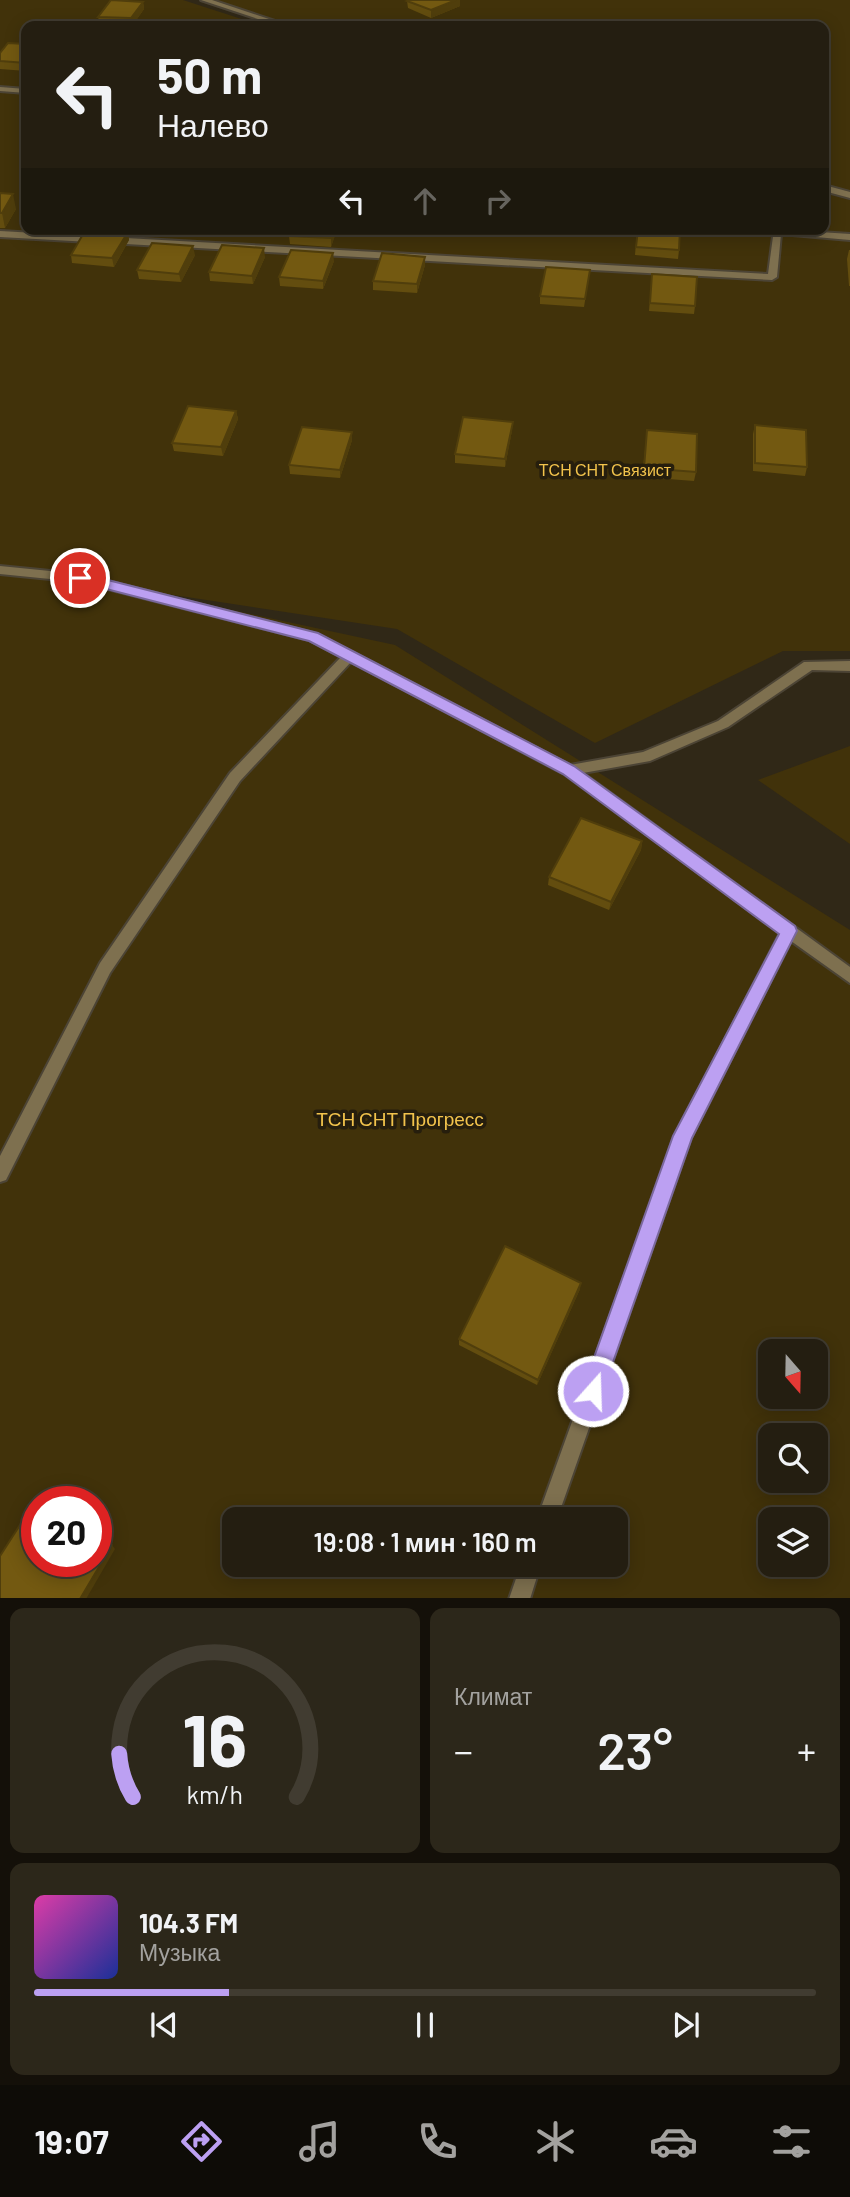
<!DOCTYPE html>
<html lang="ru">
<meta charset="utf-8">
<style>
body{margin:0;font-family:Barlow,sans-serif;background:#2c271a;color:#f1f3f6;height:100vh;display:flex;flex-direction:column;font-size:26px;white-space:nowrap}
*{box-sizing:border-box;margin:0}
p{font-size:23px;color:#a3a29f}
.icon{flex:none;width:38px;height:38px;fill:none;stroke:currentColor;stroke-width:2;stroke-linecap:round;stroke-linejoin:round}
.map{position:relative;height:1598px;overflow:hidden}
.drawer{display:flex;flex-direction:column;gap:10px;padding:10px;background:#141009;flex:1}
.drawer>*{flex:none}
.hud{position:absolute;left:21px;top:21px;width:808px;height:214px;border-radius:14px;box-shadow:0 4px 18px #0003,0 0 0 2px #413c31;background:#241e11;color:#f1f3f6;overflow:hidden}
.needle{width:46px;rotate:160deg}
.fabs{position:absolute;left:758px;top:1339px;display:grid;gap:14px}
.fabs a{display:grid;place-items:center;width:70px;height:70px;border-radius:14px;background:#241e11;box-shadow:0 4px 18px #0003,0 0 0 2px #413c31;font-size:35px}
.speed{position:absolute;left:21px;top:1486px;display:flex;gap:14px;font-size:35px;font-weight:700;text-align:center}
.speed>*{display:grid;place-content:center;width:91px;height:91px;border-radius:50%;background:#241e11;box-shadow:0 4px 18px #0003,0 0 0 2px #413c31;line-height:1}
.speed .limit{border:10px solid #d22;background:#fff;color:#111}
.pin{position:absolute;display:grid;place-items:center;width:60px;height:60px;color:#fff;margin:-30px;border:4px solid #fff;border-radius:50%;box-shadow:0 2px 7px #0007}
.me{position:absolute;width:77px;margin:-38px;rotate:20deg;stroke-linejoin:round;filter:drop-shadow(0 0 5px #0008)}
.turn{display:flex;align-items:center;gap:24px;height:147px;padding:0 21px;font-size:32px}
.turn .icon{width:91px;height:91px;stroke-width:2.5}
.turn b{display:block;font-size:49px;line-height:60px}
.lanes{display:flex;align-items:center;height:66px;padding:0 21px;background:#0003;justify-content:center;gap:35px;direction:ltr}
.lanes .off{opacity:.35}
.big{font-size:52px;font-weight:600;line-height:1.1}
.drawer .card{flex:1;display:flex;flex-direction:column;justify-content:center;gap:10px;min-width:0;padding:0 24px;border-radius:14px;background:#2c271a}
.drawer .dial{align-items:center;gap:0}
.dial svg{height:182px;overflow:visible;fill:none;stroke:#413c31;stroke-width:7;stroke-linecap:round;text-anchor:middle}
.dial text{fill:#f1f3f6;stroke:none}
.song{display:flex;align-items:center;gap:21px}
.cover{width:84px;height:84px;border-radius:10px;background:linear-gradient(135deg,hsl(320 70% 55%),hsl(230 70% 35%))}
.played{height:7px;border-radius:4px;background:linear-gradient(90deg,#bca0f2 25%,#413c31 25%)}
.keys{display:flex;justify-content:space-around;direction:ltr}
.heat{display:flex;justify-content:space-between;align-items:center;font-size:38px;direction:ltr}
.drawer .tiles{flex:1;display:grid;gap:10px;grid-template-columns:1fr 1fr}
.card:last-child{grid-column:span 2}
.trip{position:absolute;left:222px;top:1507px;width:406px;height:70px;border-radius:14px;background:#241e11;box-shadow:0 4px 18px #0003,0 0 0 2px #413c31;font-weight:600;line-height:70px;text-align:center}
.tab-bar{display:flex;height:112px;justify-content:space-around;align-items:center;background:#0e0c07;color:#a3a29f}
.tab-bar .icon{width:49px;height:49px}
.tab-bar .selected{color:#bca0f2}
.tab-bar b{font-size:32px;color:#f1f3f6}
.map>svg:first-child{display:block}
.green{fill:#41320a;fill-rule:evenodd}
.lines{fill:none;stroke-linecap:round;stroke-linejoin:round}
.lane-casing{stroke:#4c4435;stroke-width:4}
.lane{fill:#7e704f;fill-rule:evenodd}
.wall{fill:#634d0f}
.shaded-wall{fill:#503e0c}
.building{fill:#735911;stroke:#503e0c;stroke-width:2}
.route{fill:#bca0f2;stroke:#7a689d;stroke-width:2}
.labels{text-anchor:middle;stroke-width:7;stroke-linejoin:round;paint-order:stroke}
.far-park-label{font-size:16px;fill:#f2c34c;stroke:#261e0d}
.park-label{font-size:19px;fill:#f2c34c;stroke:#261e0d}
</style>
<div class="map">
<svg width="850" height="1599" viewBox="0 0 850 1599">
<rect width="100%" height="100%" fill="#302817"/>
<!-- green -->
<g class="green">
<path d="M0,0H183L263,26H26V229H824V193L850,200V651H783L595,743L397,629L134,589L395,645L850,930V1598L0,1599ZM770,1351H816V1396H770ZM770,1435H816V1480H770ZM37,1502H96V1561H37ZM234,1519H616V1564H234ZM770,1519H816V1564H770Z"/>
<polygon points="207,0 850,0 850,191 824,184 824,26 287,26"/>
<polygon points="850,746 850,844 758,780"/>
</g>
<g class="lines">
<!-- lane casing -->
<g class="lane-casing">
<g id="lane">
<polygon points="201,0 212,0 290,26 279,26"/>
<polygon points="0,87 26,89 26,93 0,91"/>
<polygon points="824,185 850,192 850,198 824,191"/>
<polygon points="774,229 850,234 850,240 781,234 777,277 772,280 0,237 0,231 768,274"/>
<polygon points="0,566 80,574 317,634 570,765 643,752 718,721 804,662 850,661 850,671 812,670 728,727 650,761 583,773 850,967 850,983 791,941 691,1138 557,1519 537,1519 675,1136 780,933 564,774 351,662 240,781 110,973 6,1180 0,1182 0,1156 100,963 230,773 341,657 309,640 80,582 0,574"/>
<polygon points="521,1564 541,1564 530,1599 509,1599"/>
</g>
</g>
<!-- lane -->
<use href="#lane" class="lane"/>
</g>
<!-- wall -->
<g class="wall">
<polygon points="407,1 460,6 431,18 408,8"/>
<polygon points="143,2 144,9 132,26 100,24 98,17"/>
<polygon points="26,44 26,71 0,69 0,53"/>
<polygon points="0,193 16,209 5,228 0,228"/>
<polygon points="29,229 78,229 75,234 29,231"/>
<polygon points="337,229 331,247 290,244 289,236"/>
<polygon points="637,229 679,250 678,259 635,255"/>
<polygon points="128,232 129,240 114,267 72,263 71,255"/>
<polygon points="849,250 850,250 850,286 849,286 847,259"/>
<polygon points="195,255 181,282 139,279 137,270"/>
<polygon points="265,257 253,284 210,281 209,272"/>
<polygon points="334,261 323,289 280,286 279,277"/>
<polygon points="425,265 417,293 373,290 373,281"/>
<polygon points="590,270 584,307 540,304 540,296"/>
<polygon points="652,274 695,306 694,314 649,311"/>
<polygon points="236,411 238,419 223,456 174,451 172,443"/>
<polygon points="755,425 807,467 805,476 753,471 753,434"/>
<polygon points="512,430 505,467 455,463 455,454"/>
<polygon points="647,430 696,472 694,481 642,477"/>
<polygon points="352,440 340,478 290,474 289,465"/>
<polygon points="642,841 641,850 609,910 548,885 549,877"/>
<polygon points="580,1289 537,1385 459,1345 459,1339"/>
</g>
<!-- shaded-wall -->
<g class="shaded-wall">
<polygon points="456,0 460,0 460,6 431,18 431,10"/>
<polygon points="143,2 144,9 132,26 131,18"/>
<polygon points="13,194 16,209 5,228 2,213"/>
<polygon points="334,229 337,230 331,247 331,238"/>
<polygon points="128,232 129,240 114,267 112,258"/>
<polygon points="193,246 195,255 181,282 179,274"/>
<polygon points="264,248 265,257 253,284 252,276"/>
<polygon points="333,253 334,261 323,289 323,281"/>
<polygon points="425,257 425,265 417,293 417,284"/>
<polygon points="236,411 238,419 223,456 221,447"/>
<polygon points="513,422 512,430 505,467 505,459"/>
<polygon points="352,432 352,440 340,478 340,470"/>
<polygon points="642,841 641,850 609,910 611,902"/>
<polygon points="581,1283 580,1289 537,1385 538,1380"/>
<polygon points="112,1545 115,1549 86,1599 80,1599"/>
</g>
<!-- building -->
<g class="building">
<polygon points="111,0 143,2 131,18 98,17"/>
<polygon points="410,0 456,0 431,10 407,1"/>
<polygon points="8,43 26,44 26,63 0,61 0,53"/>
<polygon points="0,193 13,194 2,213 0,213"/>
<polygon points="86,229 98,229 128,232 112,258 71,255"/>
<polygon points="291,229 334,229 331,238 289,236"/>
<polygon points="638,229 680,229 679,250 636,247"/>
<polygon points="152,243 193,246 179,274 137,270"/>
<polygon points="222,245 264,248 252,276 209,272"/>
<polygon points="291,250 333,253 323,281 279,277"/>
<polygon points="382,253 425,257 417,284 373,281"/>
<polygon points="546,267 590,270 585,299 540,296"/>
<polygon points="652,274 697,277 695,306 650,303"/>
<polygon points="188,406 236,411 221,447 172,443"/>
<polygon points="463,417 513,422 505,459 455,454"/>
<polygon points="755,425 806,430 807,467 755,463"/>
<polygon points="302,427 352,432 340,470 289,465"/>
<polygon points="647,430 697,434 696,472 644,468"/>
<polygon points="581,818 642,841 611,902 549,877"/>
<polygon points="505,1246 581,1283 538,1380 459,1339"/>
<polygon points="36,1500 39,1502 37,1502 37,1561 96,1561 96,1536 112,1545 80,1599 0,1599 0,1556"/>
</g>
<!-- route -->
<polygon class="route" points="80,573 318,633 574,766 795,926 797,931 692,1138 600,1399 593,1402 585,1399 582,1391 673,1136 779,934 563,774 309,641 75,581 75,575"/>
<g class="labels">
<!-- far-park labels -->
<g class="far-park-label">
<text x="605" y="476">ТСН СНТ Связист</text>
</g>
<!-- park labels -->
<g class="park-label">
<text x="400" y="1126">ТСН СНТ Прогресс</text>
</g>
</g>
</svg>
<div class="fabs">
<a><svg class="needle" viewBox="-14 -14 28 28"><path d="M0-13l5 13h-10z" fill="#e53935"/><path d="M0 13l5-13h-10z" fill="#a3a29f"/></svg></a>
<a><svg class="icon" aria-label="search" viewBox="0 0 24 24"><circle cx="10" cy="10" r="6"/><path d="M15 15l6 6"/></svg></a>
<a><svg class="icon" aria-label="layers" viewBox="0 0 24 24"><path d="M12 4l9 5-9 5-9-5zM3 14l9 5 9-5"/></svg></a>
</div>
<div class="speed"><div class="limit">20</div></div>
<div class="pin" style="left:80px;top:578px;background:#d93025"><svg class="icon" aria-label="arrive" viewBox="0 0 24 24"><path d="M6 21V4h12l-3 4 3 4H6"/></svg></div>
<svg class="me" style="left:593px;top:1391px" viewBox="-20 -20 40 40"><circle r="17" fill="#bca0f2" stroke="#fff" stroke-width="3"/><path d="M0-11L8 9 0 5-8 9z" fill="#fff"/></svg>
<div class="trip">19:08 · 1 мин · 160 m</div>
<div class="hud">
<div class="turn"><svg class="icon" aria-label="left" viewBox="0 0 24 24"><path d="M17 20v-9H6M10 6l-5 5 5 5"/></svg><div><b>50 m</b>Налево</div></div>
<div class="lanes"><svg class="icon" aria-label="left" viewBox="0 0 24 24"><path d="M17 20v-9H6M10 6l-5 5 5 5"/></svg><svg class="icon off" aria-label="ahead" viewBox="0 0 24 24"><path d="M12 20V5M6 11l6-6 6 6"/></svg><svg class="icon off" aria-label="right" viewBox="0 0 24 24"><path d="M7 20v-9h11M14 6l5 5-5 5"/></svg></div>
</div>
</div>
<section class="drawer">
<div class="tiles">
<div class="card dial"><svg viewBox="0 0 100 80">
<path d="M14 69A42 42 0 1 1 86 69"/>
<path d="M14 69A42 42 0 0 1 8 50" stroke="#bca0f2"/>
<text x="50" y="56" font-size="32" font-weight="700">16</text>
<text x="50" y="72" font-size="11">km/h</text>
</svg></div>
<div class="card"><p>Климат</p>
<div class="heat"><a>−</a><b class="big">23°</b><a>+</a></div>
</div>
<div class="card">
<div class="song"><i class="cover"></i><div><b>104.3 FM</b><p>Музыка</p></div></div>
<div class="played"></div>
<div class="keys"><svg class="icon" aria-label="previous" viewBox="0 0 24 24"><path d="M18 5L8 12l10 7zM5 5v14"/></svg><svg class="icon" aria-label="pause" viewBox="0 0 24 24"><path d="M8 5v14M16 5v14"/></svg><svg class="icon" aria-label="next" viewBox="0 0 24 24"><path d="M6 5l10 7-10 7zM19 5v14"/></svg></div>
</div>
</div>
</section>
<nav class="tab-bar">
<b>19:07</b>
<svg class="icon selected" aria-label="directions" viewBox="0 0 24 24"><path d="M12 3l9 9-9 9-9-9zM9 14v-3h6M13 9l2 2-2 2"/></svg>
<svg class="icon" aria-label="music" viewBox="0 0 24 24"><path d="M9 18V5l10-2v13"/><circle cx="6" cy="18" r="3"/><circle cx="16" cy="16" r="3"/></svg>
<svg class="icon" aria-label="phone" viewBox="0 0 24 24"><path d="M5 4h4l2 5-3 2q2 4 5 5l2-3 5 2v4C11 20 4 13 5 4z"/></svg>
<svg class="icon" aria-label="climate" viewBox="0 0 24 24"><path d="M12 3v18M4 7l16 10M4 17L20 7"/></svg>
<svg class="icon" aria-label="car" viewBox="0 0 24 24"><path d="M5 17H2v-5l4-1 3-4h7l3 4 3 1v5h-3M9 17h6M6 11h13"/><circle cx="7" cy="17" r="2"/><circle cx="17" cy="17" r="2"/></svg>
<svg class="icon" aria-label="filters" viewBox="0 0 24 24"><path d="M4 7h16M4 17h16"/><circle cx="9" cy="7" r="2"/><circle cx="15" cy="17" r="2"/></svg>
</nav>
